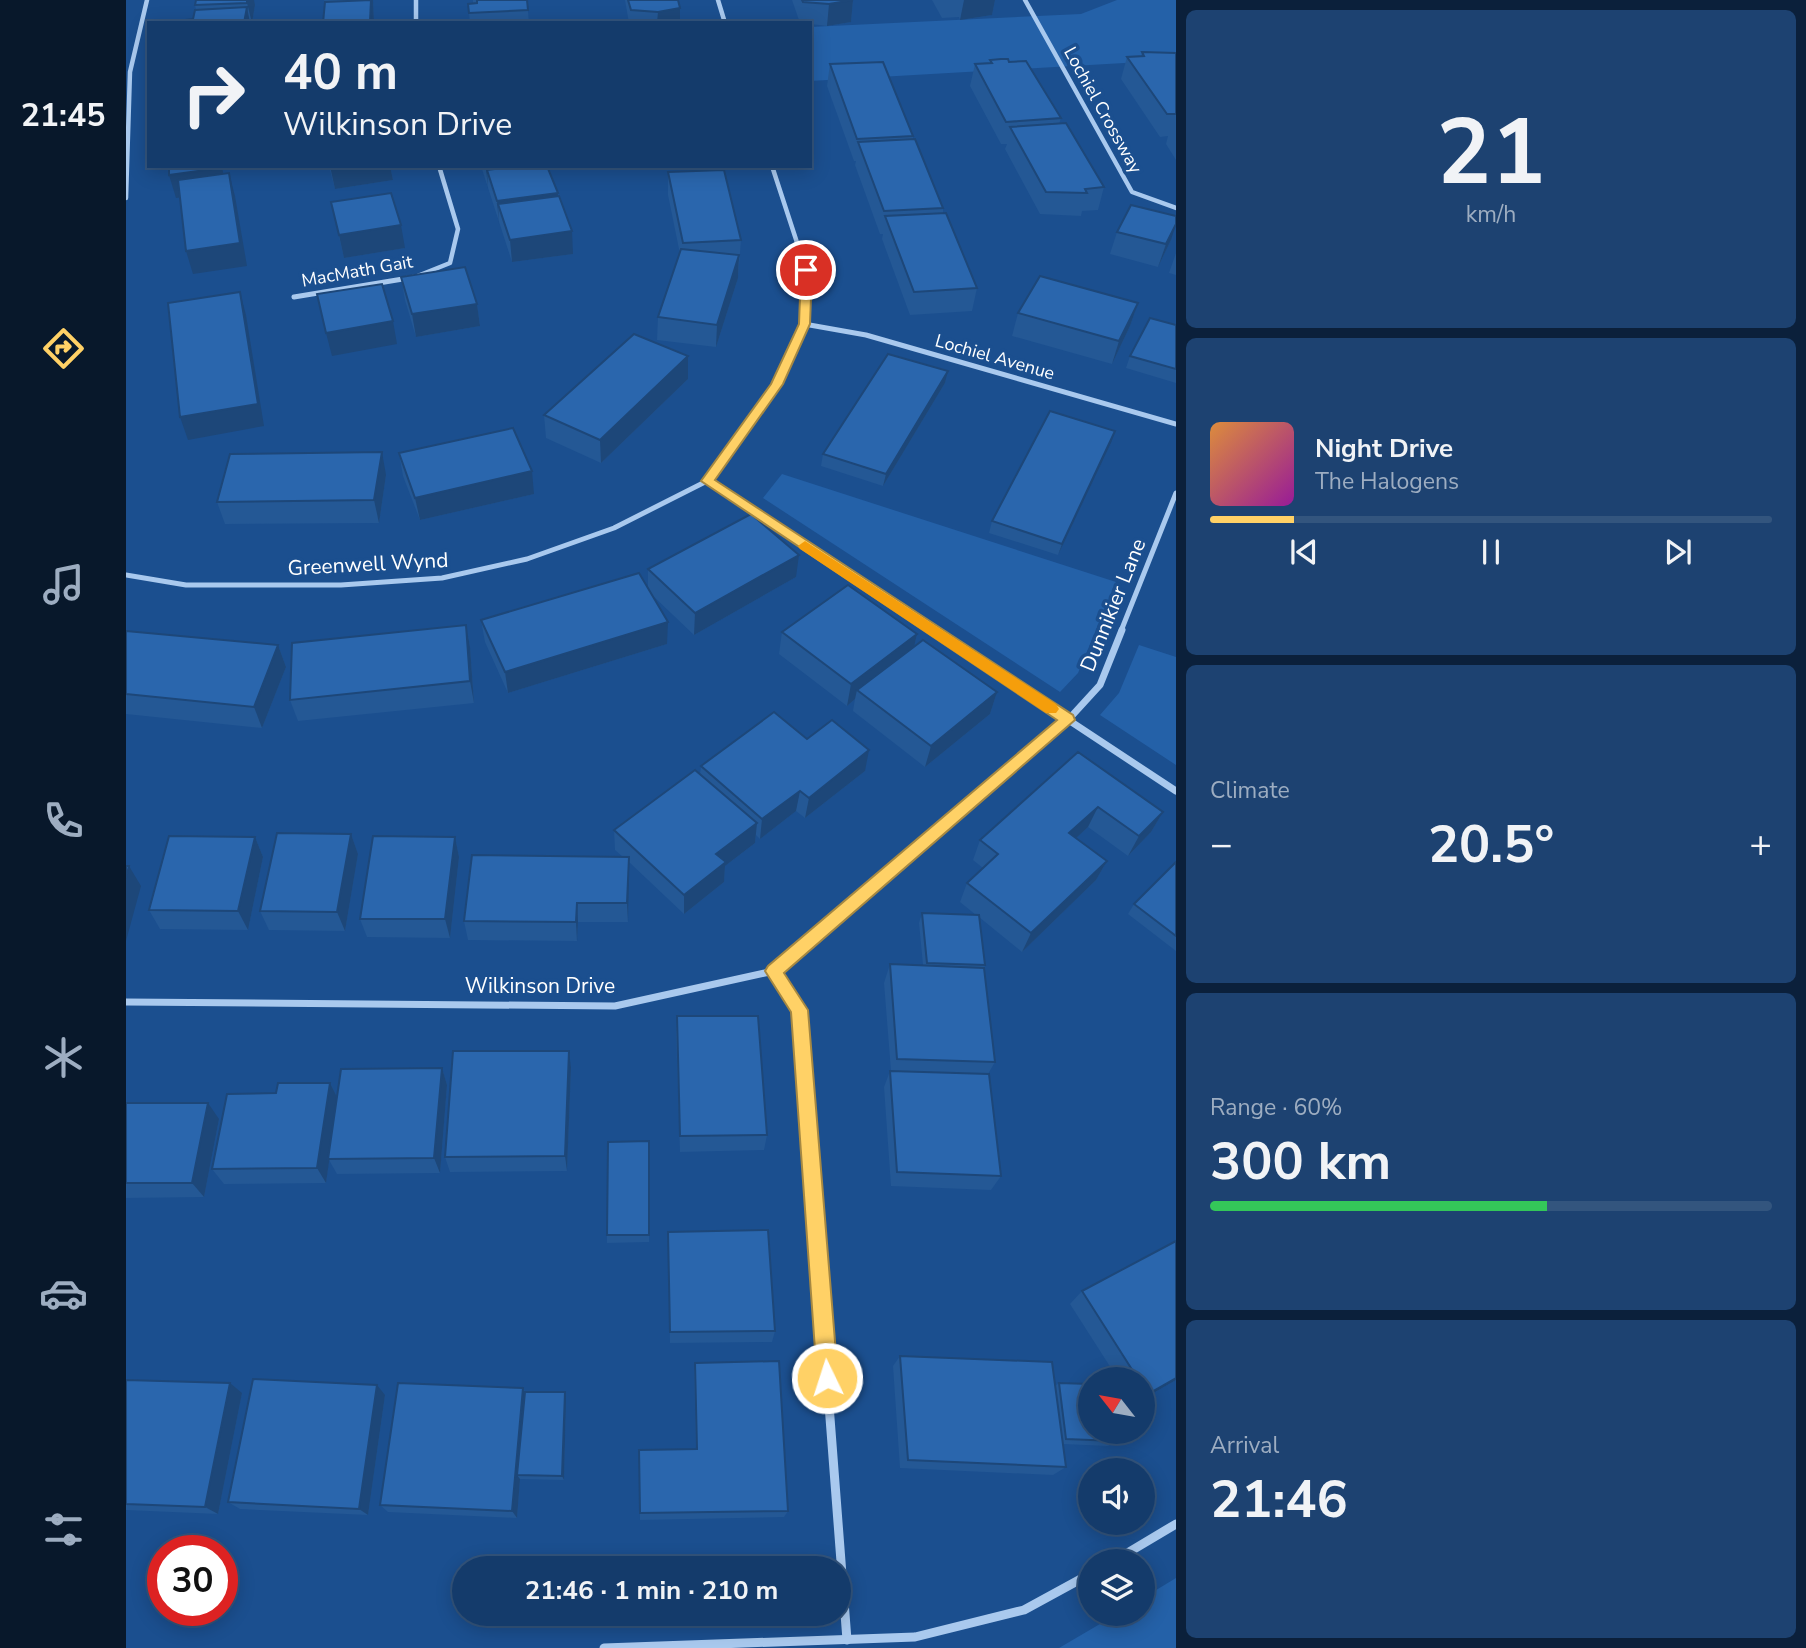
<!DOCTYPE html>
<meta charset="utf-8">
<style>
body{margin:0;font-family:"Nunito Sans",sans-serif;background:#1d4271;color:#f1f3f6;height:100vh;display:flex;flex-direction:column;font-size:26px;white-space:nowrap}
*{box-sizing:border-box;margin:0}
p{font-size:23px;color:#9dadc1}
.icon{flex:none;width:38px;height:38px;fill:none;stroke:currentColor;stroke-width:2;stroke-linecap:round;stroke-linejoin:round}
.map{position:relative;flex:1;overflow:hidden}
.side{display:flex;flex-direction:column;gap:10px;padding:10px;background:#0b203b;width:630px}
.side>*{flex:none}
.guide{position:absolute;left:21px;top:21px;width:665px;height:147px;border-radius:0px;box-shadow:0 4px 18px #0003,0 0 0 2px #33557e;background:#143b6b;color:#f1f3f6;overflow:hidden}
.needle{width:46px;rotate:301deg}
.tools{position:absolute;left:952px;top:1367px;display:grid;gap:14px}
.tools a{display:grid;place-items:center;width:77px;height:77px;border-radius:50%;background:#143b6b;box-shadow:0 4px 18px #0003,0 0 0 2px #33557e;font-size:35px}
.speed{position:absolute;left:21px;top:1535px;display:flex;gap:14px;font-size:35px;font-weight:700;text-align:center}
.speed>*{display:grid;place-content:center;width:91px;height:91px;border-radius:50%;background:#143b6b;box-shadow:0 4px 18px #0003,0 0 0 2px #33557e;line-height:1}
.speed .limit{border:10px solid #d22;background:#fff;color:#111}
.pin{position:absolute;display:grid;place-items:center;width:60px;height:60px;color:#fff;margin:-30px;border:4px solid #fff;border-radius:50%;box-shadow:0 2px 7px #0007}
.me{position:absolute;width:77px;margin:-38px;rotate:356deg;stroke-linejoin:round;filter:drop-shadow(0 0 5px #0008)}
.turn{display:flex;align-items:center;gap:24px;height:147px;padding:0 21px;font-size:32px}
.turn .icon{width:91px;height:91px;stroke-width:2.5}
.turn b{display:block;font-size:49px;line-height:60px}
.big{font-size:52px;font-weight:700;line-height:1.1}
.side .widget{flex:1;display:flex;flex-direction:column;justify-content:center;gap:10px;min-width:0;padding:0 24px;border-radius:10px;background:#1d4271}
.side .dial{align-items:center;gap:0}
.dial b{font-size:91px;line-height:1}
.song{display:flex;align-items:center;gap:21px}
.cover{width:84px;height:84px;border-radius:10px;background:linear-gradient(135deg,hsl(30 70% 55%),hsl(300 70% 35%))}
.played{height:7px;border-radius:4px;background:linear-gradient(90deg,#ffd166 15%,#33557e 15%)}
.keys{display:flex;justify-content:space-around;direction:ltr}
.heat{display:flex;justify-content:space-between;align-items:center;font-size:38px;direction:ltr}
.charge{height:10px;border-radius:5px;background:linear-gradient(90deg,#34c759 60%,#33557e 0)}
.trip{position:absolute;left:326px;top:1556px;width:399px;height:70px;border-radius:35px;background:#143b6b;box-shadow:0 4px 18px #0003,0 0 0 2px #33557e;font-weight:700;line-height:70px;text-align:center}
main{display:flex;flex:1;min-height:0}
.tab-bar{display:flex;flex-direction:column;width:126px;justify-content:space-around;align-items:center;background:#08182b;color:#9dadc1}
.tab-bar .icon{width:49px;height:49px}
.tab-bar .active{color:#ffd166}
.tab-bar b{font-size:32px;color:#f1f3f6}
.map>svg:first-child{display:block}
.green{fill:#2461a8}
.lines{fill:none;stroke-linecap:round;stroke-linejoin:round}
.street-far3{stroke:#a9c9ee;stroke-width:4.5}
.street-far2{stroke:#a9c9ee;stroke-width:5}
.street-far1{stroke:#a9c9ee;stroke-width:7}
.street{stroke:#a9c9ee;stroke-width:9}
.wall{fill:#245895}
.shaded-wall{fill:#1d4779}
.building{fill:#2a66ad;stroke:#1d4779;stroke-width:2}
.route{fill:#ffd166;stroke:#a68842;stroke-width:2}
.slow{fill:#f59e0b}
.labels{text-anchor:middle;stroke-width:7;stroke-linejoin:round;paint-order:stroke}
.far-street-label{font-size:18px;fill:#fff;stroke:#1b4f8f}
.street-label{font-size:21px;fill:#fff;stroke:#1b4f8f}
</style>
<main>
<nav class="tab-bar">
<b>21:45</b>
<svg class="icon active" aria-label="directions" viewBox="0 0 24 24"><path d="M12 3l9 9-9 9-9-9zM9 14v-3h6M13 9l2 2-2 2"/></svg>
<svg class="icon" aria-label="music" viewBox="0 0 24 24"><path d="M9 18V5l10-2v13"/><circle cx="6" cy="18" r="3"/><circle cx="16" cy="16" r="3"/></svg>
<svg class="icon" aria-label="phone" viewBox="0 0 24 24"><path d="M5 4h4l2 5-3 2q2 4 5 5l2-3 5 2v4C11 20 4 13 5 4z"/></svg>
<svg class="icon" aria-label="climate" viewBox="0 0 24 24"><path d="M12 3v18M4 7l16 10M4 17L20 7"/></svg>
<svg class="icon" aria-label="car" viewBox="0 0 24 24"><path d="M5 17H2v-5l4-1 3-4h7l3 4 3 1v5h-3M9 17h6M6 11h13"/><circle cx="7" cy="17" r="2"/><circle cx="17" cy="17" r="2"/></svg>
<svg class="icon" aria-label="filters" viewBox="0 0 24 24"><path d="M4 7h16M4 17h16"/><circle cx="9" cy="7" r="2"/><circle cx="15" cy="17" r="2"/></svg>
</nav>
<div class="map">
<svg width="1050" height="1648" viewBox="0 0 1050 1648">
<rect width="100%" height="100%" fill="#1b4f8f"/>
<!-- green -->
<g class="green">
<polygon points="991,0 1050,0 1050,60 684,81 684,27 955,14"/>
<polygon points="656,474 990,582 952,673 934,692 637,498"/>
<polygon points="1013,645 1050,657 1050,765 974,715 993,693"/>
<polygon points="1050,1578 1050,1648 933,1648 991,1614 1017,1614 1017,1598"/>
</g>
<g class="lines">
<!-- street-far3 -->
<g class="street-far3">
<polyline points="290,0 290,23"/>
<polyline points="592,0 599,23"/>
<polyline points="899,0 1006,192 1050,208"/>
<polyline points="646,166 680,270 680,279"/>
<polyline points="0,198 4,72 21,0"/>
<polyline points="284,279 324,263 332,229 313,166"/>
</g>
<!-- street-far2 -->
<g class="street-far2">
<polyline points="168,297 289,277"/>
<polyline points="678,324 740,335 1050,424"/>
<polyline points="581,481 808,631"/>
<polyline points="0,575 60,585 215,585 316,578 401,559 488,528 581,481 650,384 678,324 680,277"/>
<polyline points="995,631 1050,493"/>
</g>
<!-- street-far1 -->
<g class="street-far1">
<polyline points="806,630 1050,791"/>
<polyline points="648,971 673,1010 678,1079"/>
<polyline points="0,1002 489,1006 648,971 942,720 974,685 996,630"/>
</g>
<!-- street -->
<g class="street">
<polyline points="678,1078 721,1640"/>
<polyline points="988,1561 1050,1524"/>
<polyline points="478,1648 789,1637 898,1610 964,1574"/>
</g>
</g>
<!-- wall -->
<g class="wall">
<polygon points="198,0 247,0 248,23 197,23 199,4"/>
<polygon points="347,0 401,0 403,23 344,23 342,4 347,3"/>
<polygon points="499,0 552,0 554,23 503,23"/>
<polygon points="666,0 727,0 725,22 701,26 684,24 684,23 674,23"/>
<polygon points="806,0 869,0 866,15 834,20 833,17 816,18"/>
<polygon points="128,2 129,5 126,23 59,23 67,19 70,10 69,5"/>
<polygon points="1016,52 1050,53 1050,160 1040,144 1042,136 1034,137 995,79 1001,57 1015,56"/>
<polygon points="864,60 883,62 935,118 933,124 978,187 972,210 956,211 955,216 914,214 879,149 881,144 875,144 844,86 849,64 864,63"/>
<polygon points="704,64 787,136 787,140 817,208 817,213 851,288 846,311 784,315 756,239 757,234 754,234 729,165 730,161 728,161 701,86"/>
<polygon points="203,166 264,166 267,180 209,189"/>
<polygon points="355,166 421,166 432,193 447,254 386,262"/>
<polygon points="542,172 615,240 612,278 590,347 531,340 532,317 554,254 542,195"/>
<polygon points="205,202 279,248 218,258"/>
<polygon points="991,232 1045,240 1032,267 984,254"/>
<polygon points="1050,253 1050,275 1043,273"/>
<polygon points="275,277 351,304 354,326 290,337 279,300"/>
<polygon points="1012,303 1004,326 986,364 886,336 892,313"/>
<polygon points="1050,325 1050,383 1000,368 1004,356"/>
<polygon points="822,371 819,383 757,486 695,466 697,454"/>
<polygon points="562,379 475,463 420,438 418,415"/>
<polygon points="985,443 932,555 863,533 866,521"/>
<polygon points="273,453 408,494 294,520 277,476"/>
<polygon points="260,475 253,523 99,524 91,502"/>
<polygon points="522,569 670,577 568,635 525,594 541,644 382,693 359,642 355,620 522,589"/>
<polygon points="340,625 344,647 348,703 172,721 164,700"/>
<polygon points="0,631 152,645 160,667 136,728 0,714"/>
<polygon points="656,632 791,634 788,647 871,692 864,714 799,767 727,711 729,699 721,706 653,654"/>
<polygon points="681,739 739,771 679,818 670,811 634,839 630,835 629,843 599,866 598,882 558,914 503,862 502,922 452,922 451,941 342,940 338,921 497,857 489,850 488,830 574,774 575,766"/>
<polygon points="952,752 1037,812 1025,832 1002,856 962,827 950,838 981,861 970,880 896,952 853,917 859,965 858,968 869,1062 862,1074 875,1176 865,1190 765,1186 758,1087 764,1071 765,1071 758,983 764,964 797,965 793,923 796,913 850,915 834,902 841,883 857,868 847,860 854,840"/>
<polygon points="225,834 232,854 219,931 143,930 134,911"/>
<polygon points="129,837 137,857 122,930 34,929 23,910"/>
<polygon points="329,837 333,857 324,938 241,937 234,919"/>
<polygon points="1050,862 1050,951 1002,914 1008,904"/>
<polygon points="551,1016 641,1135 638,1150 554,1152 550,1034"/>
<polygon points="316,1068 321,1085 314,1173 211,1174 203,1160 200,1183 98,1184 86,1169 150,1093 204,1083 211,1097"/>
<polygon points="445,1068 441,1171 324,1172 319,1157"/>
<polygon points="0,1103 93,1119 78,1197 0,1198"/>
<polygon points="523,1141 523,1242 481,1243 481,1235"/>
<polygon points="542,1232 649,1331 646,1342 544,1343"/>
<polygon points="956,1291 1050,1380 1017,1399 1017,1379 992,1379 944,1304"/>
<polygon points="774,1356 929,1386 933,1383 989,1441 982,1446 937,1444 940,1467 927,1475 774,1468 767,1366"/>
<polygon points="569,1363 662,1511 658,1517 514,1520 513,1450 570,1449 568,1373"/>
<polygon points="0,1380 116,1393 92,1514 0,1510"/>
<polygon points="397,1388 399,1392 440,1398 438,1480 394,1479 391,1518 262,1512 254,1505"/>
<polygon points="259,1395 242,1515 114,1509 102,1502"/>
</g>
<!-- shaded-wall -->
<g class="shaded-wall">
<polygon points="121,0 128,0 129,5 126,23 121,3"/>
<polygon points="244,0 247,0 248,23 244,23"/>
<polygon points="727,0 725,22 701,26 703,4"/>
<polygon points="838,0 869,0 866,15 834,20"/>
<polygon points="121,7 124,23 118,23"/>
<polygon points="554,8 554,23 531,23 532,12"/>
<polygon points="94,166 96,166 100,191 50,198 43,175"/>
<polygon points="204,166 264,166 267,180 209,189"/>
<polygon points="419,166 361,170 362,189 360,167"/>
<polygon points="103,173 109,196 121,266 67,274 60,251"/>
<polygon points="432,193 433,216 372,204 373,224 371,201"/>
<polygon points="1050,224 1045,240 1032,267 1040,244"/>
<polygon points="275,225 279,248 218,258 213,235"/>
<polygon points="446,231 447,254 386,262 384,240"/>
<polygon points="613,255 612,278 590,347 591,325"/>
<polygon points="114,292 120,315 138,426 62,440 54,417"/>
<polygon points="1012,303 1004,326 986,364 993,341"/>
<polygon points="351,304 354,326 290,337 286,314"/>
<polygon points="267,321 271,344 206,356 200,333"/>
<polygon points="562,356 562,379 475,463 474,440"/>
<polygon points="822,371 819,383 757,486 760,474"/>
<polygon points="989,431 985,443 932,555 936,544"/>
<polygon points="256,452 260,475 253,523 248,500"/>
<polygon points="406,471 408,494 294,520 289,498"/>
<polygon points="673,555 670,577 568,635 569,613"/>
<polygon points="542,622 541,644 382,693 379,672"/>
<polygon points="340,625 344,647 348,703 344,681"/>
<polygon points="791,634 786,656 731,690 729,699 721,706 725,684"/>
<polygon points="152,645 160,667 136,728 128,707"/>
<polygon points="871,692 864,714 799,767 805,746"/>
<polygon points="743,750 739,771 679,818 683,798"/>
<polygon points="674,791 670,811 634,839 636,819"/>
<polygon points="972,807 962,827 934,853 943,833"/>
<polygon points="1037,812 1025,832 1002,856 1013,836"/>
<polygon points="631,823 629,843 599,866 598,882 558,914 558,895 590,854"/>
<polygon points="225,834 232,854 219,931 211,912"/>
<polygon points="129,837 137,857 122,930 112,911"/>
<polygon points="329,837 333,857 324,938 319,919"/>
<polygon points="503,857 503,876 502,922 501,903"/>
<polygon points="981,861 970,880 896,952 905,933"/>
<polygon points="3,866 15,886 0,941 0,878"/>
<polygon points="451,903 452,922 451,941 450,922"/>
<polygon points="443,1051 445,1068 441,1171 439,1156"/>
<polygon points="316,1068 321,1085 314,1173 308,1158"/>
<polygon points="204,1083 212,1099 200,1183 191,1168"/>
<polygon points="82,1103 93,1119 78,1197 66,1183"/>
<polygon points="1050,1378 1050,1380 1017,1399 1022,1394"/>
<polygon points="104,1383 116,1393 92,1514 79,1507"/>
<polygon points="251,1385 259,1395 242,1515 233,1509"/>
<polygon points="397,1388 400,1398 391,1475 394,1479 391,1518 386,1511"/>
<polygon points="439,1392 440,1398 438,1480 436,1476"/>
</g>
<!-- building -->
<g class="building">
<polygon points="70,0 121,0 121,3 69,5"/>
<polygon points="245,0 244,22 197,23 199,2"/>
<polygon points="351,0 401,0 402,10 343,13 342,4 351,3"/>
<polygon points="502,0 552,0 554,8 532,12 505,10"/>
<polygon points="676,0 727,0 703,4 677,2"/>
<polygon points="121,7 118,23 59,23 60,20 67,19 69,10"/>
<polygon points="1016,52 1050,53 1050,114 1041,114 1001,57 1018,56"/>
<polygon points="875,59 882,59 883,62 900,61 935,118 880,122 849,64 866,63 864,60"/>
<polygon points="757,62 787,136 731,139 704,64"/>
<polygon points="940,123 978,187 959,189 961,193 920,192 884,127"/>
<polygon points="789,139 817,208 758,211 732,142"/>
<polygon points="43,166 94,166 94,168 43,175"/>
<polygon points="391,166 421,166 432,193 371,201 361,170"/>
<polygon points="598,170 615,240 557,243 542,172"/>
<polygon points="103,173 114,243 60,251 52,180"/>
<polygon points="265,193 275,225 213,235 205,202"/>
<polygon points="433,196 446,231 384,240 372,204"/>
<polygon points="1005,205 1050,216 1050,224 1040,244 991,232"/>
<polygon points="820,213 851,288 788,292 759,216"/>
<polygon points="555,249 613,255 591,325 532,317"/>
<polygon points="339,267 351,304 286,314 275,277"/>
<polygon points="914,276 1012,303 993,341 892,313"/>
<polygon points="256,284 267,321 200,333 191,294"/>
<polygon points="114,292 132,404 54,417 42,303"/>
<polygon points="1024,318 1050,325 1050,369 1004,356"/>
<polygon points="508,334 562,356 474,440 418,415"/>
<polygon points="762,354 822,371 760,474 697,454"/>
<polygon points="924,411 989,431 936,544 866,521"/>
<polygon points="387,428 406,471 289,498 273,453"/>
<polygon points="256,452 248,500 91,502 104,454"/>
<polygon points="625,514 673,555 569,613 522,569"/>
<polygon points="513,573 542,622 379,672 355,620"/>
<polygon points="722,585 791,634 725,684 656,632"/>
<polygon points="340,625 344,681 164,700 166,643"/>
<polygon points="0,631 152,645 128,707 0,694"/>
<polygon points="797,640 871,692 805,746 731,690"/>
<polygon points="648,712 681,739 706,720 743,750 683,798 674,791 636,819 575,766"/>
<polygon points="952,752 1037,812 1013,836 972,807 943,833 981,861 905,933 841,883 872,854 854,840"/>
<polygon points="569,770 631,823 590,854 600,862 558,895 488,830"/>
<polygon points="151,833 225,834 211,912 134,911"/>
<polygon points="43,836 129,837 112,911 23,910"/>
<polygon points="247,836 329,837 319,919 234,919"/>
<polygon points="346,855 503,857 501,903 451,903 450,922 338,921"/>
<polygon points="1050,862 1050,936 1008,904"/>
<polygon points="0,866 3,866 0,878"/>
<polygon points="796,913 853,915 859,965 801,963"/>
<polygon points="764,964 858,968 869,1062 771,1059"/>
<polygon points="551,1016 632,1016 641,1135 554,1136"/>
<polygon points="327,1051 443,1051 439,1156 319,1157"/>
<polygon points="316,1068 308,1158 202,1159 215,1069"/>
<polygon points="764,1071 863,1074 875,1176 771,1172"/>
<polygon points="152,1083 204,1083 191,1168 86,1169 101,1094 150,1093"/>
<polygon points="0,1103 82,1103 66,1183 0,1183"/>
<polygon points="523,1141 523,1235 481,1235 482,1142"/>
<polygon points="642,1230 649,1331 544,1332 542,1232"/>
<polygon points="1050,1241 1050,1378 1022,1394 1017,1386 1017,1379 1012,1379 956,1291"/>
<polygon points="774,1356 926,1362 940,1467 782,1460"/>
<polygon points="653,1361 662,1511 514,1513 513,1450 571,1449 569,1363"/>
<polygon points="127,1379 251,1385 233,1509 102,1502"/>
<polygon points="0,1380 104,1383 79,1507 0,1504"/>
<polygon points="272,1383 397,1388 386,1511 254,1505"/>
<polygon points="933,1383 964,1384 964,1432 988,1432 989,1441 940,1439"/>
<polygon points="399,1392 439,1392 436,1476 391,1475"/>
</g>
<!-- route -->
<polygon class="route" points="680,267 686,270 684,324 657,384 589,480 947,715 949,720 658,973 682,1010 712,1378 709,1385 701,1388 694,1385 691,1378 665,1012 639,971 642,966 931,720 575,481 645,384 673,324 675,270"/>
<!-- slow -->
<polygon class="slow" points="679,541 930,704 933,709 930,713 920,713 674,549 672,546"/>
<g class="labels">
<!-- far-street labels -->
<g class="far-street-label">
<text transform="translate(977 110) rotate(61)" y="6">Lochiel Crossway</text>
<text transform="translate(231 271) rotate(-10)" y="6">MacMath Gait</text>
<text transform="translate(869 357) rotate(16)" y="6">Lochiel Avenue</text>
</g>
<!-- street labels -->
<g class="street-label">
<text transform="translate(242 564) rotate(-3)" y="7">Greenwell Wynd</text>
<text transform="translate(987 605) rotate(-68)" y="7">Dunnikier Lane</text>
<text x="414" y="993">Wilkinson Drive</text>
</g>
</g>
</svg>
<div class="tools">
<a><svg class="needle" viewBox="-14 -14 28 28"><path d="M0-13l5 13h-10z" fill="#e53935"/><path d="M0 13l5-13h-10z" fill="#9dadc1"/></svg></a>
<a><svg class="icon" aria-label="sound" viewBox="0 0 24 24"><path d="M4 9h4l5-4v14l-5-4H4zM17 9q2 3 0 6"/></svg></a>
<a><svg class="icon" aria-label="layers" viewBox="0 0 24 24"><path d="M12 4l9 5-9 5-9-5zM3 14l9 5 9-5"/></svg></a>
</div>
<div class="speed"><div class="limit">30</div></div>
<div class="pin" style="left:680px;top:270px;background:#d93025"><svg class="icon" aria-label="arrive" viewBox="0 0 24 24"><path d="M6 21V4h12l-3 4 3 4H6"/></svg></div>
<svg class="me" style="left:701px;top:1378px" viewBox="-20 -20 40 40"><circle r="17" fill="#ffd166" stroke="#fff" stroke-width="3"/><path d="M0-11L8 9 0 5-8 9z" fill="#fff"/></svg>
<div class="trip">21:46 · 1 min · 210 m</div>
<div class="guide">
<div class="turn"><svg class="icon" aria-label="right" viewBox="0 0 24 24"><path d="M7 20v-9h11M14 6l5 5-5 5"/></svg><div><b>40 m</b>Wilkinson Drive</div></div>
</div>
</div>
<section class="side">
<div class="widget dial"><b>21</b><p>km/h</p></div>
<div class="widget">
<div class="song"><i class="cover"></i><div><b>Night Drive</b><p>The Halogens</p></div></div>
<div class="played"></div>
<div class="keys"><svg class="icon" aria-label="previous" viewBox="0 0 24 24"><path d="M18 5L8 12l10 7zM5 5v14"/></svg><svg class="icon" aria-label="pause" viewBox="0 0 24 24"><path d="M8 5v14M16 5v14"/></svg><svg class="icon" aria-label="next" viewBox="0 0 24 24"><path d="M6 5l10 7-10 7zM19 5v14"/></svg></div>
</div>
<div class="widget"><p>Climate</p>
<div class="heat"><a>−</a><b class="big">20.5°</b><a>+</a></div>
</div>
<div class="widget"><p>Range · 60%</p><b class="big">300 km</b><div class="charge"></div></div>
<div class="widget"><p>Arrival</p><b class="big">21:46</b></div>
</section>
</main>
